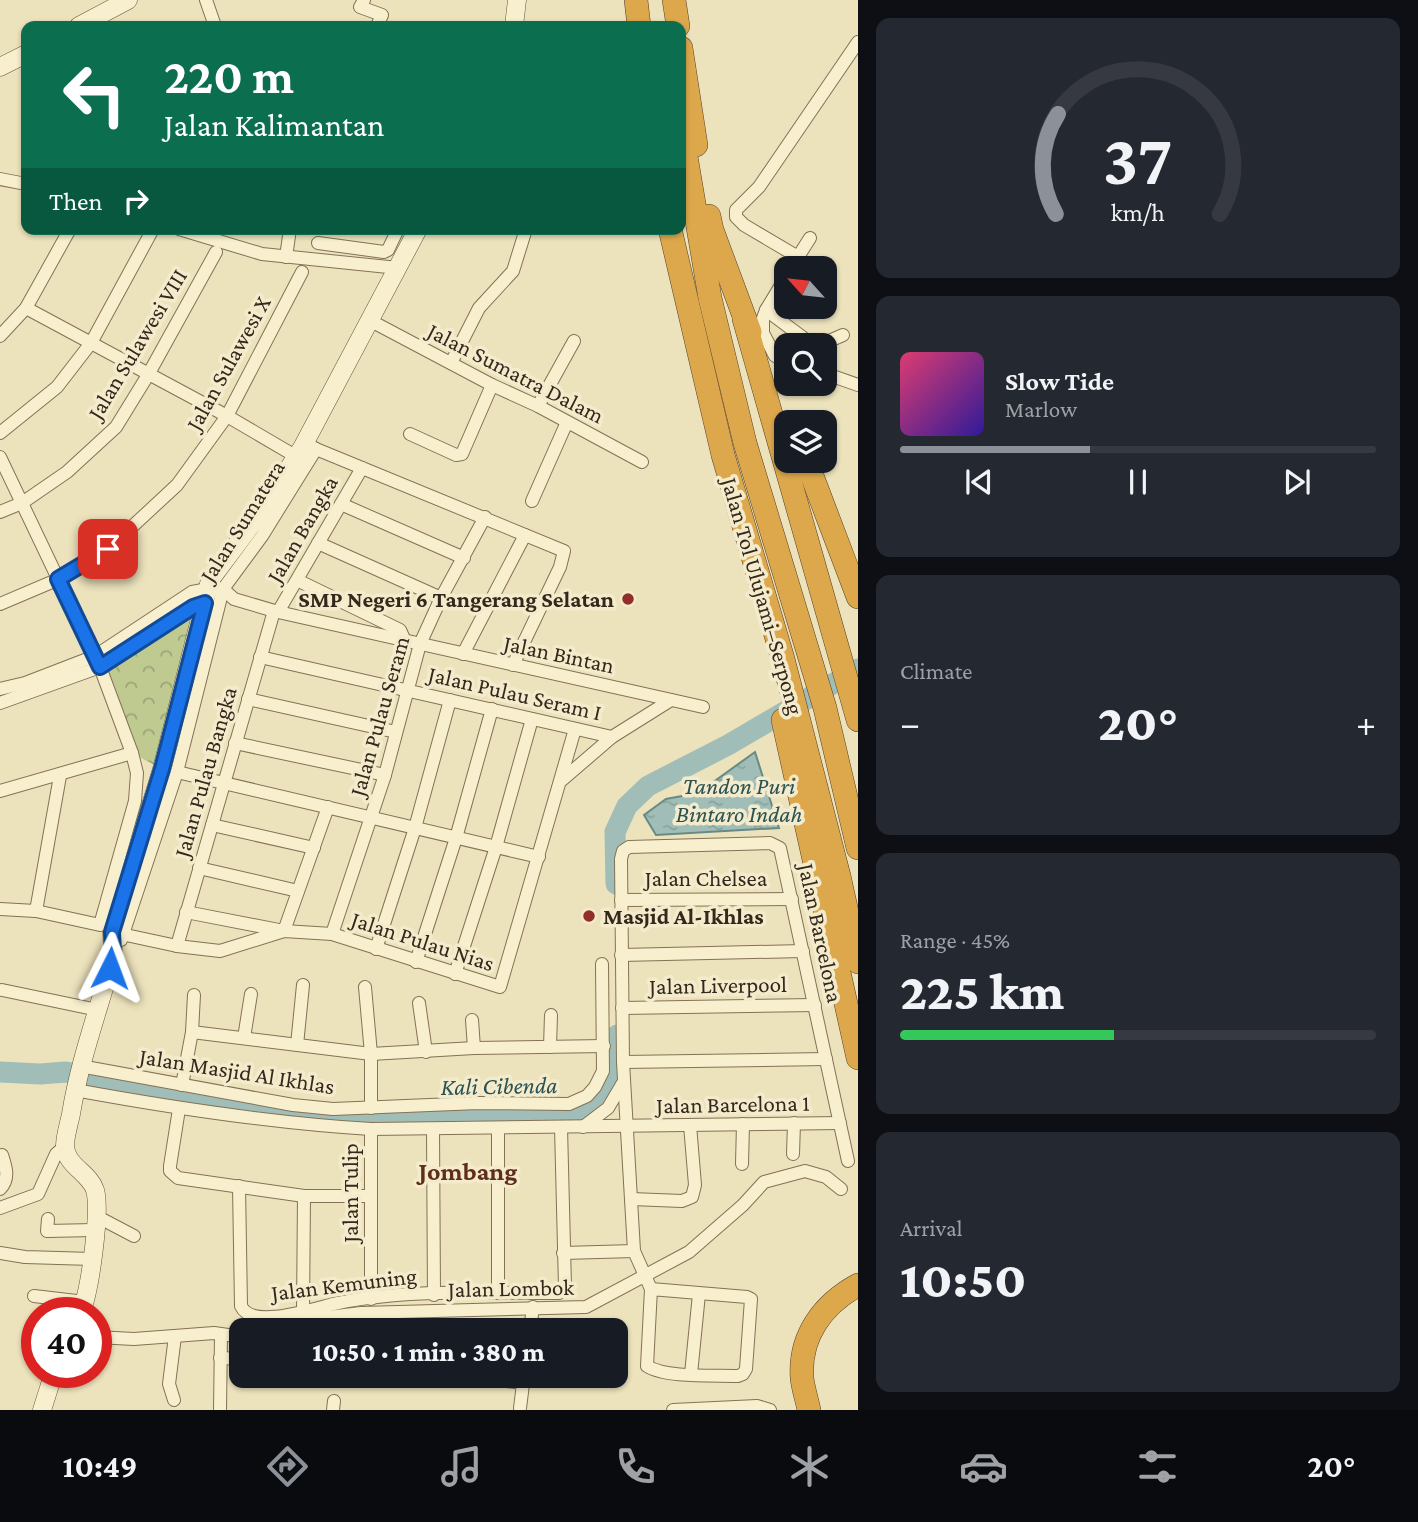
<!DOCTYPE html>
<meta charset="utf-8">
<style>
body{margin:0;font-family:"Crimson Pro",serif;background:#242831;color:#f1f3f6;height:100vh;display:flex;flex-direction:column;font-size:26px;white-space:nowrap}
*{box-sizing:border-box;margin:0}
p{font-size:23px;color:#9ea1a6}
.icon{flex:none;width:38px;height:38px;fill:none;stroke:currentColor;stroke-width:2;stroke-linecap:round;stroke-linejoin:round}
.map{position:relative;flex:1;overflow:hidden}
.details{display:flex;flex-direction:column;gap:18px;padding:18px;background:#0d0f14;width:560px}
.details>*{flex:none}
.banner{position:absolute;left:21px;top:21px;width:665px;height:214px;border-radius:14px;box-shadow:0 2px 5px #0004;background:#0b6e4f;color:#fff;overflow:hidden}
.needle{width:46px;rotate:297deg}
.tools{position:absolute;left:774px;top:256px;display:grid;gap:14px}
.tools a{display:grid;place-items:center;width:63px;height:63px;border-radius:14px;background:#171b24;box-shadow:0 2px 5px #0004;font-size:35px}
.speed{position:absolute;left:21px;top:1297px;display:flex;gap:14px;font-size:35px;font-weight:700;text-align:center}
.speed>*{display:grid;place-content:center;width:91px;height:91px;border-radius:50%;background:#171b24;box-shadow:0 2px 5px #0004;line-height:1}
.speed .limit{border:10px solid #d22;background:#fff;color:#111}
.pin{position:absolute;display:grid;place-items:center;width:60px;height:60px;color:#fff;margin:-30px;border-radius:14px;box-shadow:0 4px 10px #0006}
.me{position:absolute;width:77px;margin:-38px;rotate:3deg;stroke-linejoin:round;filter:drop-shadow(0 0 5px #0008)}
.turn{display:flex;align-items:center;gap:24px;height:147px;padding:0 28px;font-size:32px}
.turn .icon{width:91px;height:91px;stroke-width:2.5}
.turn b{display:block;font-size:49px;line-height:60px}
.then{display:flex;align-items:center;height:66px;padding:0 28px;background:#0003;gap:14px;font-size:26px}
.big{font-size:52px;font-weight:800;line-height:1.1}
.details .card{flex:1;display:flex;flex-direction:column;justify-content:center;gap:10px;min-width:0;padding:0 24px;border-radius:14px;background:#242831}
.details .dial{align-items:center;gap:0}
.dial svg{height:182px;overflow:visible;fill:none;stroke:#363941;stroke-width:7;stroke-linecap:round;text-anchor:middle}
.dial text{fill:#f1f3f6;stroke:none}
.song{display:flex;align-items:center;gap:21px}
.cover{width:84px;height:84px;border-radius:10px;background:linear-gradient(135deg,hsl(340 70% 55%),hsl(250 70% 35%))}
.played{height:7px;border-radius:4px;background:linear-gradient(90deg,#8c9099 40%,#363941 40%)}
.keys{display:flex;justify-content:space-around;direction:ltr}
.heat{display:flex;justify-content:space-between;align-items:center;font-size:38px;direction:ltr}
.charge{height:10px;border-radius:5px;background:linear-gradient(90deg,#34c759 45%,#363941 0)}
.trip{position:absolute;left:229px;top:1318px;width:399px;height:70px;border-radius:14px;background:#171b24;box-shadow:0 2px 5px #0004;font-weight:800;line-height:70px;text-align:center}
.tab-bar{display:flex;height:112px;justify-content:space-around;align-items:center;background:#090b0e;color:#9ea1a6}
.tab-bar .icon{width:49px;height:49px}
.tab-bar .on{color:#8c9099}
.tab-bar b{font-size:32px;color:#f1f3f6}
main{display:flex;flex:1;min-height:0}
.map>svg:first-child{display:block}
.park{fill:url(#park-crowns)}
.water{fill:url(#water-ripples);stroke:#688a85;stroke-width:2}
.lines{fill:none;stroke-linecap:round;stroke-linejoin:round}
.river{stroke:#a0beb7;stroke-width:21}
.street-casing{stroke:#837256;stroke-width:14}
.secondary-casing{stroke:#65533a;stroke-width:19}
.highway-casing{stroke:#513f2b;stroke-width:24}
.street{stroke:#f8efcf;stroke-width:12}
.secondary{stroke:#f8efcf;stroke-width:18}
.highway{stroke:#dda84c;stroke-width:23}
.route-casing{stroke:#114b97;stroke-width:18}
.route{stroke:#1a73e8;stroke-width:12}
.poi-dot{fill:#912f28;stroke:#f4ebcc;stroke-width:2.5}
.labels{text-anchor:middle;stroke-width:7;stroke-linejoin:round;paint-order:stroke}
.street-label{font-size:23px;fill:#33281b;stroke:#f4ebcc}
.poi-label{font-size:23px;font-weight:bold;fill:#33281b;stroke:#f4ebcc;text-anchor:end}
.water-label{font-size:24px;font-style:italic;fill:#2a5253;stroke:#f4ebcc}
.quarter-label{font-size:26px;font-weight:bold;fill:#5f2e1b;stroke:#f4ebcc}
</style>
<main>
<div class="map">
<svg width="858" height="1410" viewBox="0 0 858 1410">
<defs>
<pattern id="park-crowns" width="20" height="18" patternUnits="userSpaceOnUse" patternTransform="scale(1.75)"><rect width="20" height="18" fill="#bfca91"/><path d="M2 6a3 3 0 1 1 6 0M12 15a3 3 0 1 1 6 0" fill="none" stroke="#9ca476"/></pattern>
<pattern id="water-ripples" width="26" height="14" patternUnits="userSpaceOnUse" patternTransform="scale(1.75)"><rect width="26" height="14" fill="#a0beb7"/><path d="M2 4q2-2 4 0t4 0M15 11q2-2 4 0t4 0" fill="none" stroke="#8aa39d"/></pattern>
</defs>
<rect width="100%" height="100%" fill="#ece2bc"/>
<!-- park -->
<polygon class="park" points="205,603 162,769 132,753 100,667"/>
<!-- water -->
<polygon class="water" points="755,752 779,828 656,835 644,815 666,799 698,793"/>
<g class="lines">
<!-- river -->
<g class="river">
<polyline points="616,884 615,832 627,806 648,786 728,745 858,669"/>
<path d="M0,1072L40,1074L66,1072L160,1090L317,1114L577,1111C612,1093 617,1072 617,1035"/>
</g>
<!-- street casing -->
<g class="street-casing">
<g id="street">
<polyline points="206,0 215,26"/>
<polyline points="364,0 360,7 382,15 377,26"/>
<polyline points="0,179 26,184"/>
<polyline points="179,229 262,254 398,268"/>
<polyline points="318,243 384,252 388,250 398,229"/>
<polyline points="286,257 290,229"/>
<polyline points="798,257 744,225 736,217 736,210 759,187 858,42"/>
<polyline points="791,268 810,238"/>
<polyline points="786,277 766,310 763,318 763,333 775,356 786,360"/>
<polyline points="26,308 227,416 297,457"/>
<polyline points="766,310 813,345"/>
<polyline points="371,321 492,385 538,406 642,462"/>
<polyline points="0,336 26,308 70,229"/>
<polyline points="820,345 843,335"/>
<polyline points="451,363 479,308 513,271 526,229"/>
<polyline points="824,373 858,385"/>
<polyline points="538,406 574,341"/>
<polyline points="0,433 57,387 91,343 153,229"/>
<polyline points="410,434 456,455 462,454 492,385"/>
<polyline points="316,449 564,551 560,567 513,665"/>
<polyline points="0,457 100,667 132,753 137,773 135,801 100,925 36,911 0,909"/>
<polyline points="532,501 567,422"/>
<polyline points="341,504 464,558"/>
<polyline points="0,512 22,503 67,472 116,427 148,375 216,252"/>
<polyline points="318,543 441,598"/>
<polyline points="297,580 400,630 405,641"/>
<polyline points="0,604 66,576 108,549 177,485 227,416 302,272"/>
<polyline points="278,612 362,468"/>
<polyline points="463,654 525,535"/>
<polyline points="260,657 612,737"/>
<polyline points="0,689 25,683 95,656 192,592 208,589 223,589 234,599 278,612 703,707"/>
<polyline points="248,699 396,732"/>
<polyline points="0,703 100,667 193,607 209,603"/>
<polyline points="235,743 385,775"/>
<polyline points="177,772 539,857"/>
<polyline points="562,780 612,737 671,700"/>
<polyline points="0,791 132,753"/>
<polyline points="212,825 314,848"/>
<polyline points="199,868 298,891"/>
<polyline points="621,900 792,899"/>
<polyline points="36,911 60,776"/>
<polyline points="186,912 284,931 328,807"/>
<polyline points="112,932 177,946 220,951 284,931 332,934 500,987 575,729"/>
<polyline points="332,934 385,775 420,644 441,598 485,517"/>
<polyline points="121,940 177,772 223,589 262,536 316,449 305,443"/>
<polyline points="177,946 274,611"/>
<polyline points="376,949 415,828 450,700"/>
<polyline points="621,955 803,951"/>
<polyline points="416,962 456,838 492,709"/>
<polyline points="455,974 496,847 532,719"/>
<polyline points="365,987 371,1054 371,1108"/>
<polyline points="2,990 98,1010"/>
<polyline points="419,1003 426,1052"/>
<polyline points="622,1008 815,1005"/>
<polyline points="472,1020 474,1048"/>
<polyline points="192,1032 371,1054 474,1048 604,1046"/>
<polyline points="244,1038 251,994"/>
<polyline points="297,1045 303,985"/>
<polyline points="550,1047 551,1015"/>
<polyline points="623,1062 826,1059"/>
<polyline points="80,1066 293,1105 333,1109 478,1103 569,1104 587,1096 595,1087 603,1071 602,964"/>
<polyline points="182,1085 192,1032 194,995"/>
<path d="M75,1090C173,1108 271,1123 371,1129L840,1123"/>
<polyline points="179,1109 170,1166 170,1171 178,1178 304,1196 371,1196"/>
<polyline points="583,1127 608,1108 624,1081"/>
<polyline points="498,1128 498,1293"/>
<polyline points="371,1129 371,1299"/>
<polyline points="433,1129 434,1295"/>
<polyline points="793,1154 794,1123"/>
<polyline points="742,1164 743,1124"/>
<path d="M239,1186L241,1306C252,1331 318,1307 338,1303C407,1289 489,1293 559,1293L565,1287L561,1127"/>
<path d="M0,1189C10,1179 6,1167 2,1155"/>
<polyline points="631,1199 682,1201 692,1197 695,1185 690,1125"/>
<polyline points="0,1208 38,1194 56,1154 65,1146"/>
<polyline points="96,1216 134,1236"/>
<polyline points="48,1219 47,1231 94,1230"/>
<polyline points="0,1253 25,1257 92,1259"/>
<polyline points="563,1253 634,1251"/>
<polyline points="651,1289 634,1251 623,1062 621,859 623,851 629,847 770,843 780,848 848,1161"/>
<path d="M651,1289L747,1297L751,1299L746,1369L743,1374L738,1376C714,1375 665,1378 647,1366Z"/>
<polyline points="34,1296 85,1302"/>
<polyline points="303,1312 304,1196"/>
<polyline points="292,1330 304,1320 361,1313 586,1307 689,1252 743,1205 764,1182 805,1171 826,1177 841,1189"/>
<polyline points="530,1330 533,1307"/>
<polyline points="96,1337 134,1339 214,1333 242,1337"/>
<polyline points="220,1358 242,1359"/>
<polyline points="691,1374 699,1294"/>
<polyline points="488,1379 524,1383"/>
<polyline points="174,1400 169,1384 175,1336"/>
<polyline points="520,1408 524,1376"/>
<polyline points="220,1410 221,1336"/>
<polyline points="333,1410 334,1401"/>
<polyline points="673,1410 757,1406 770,1410"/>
</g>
</g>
<!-- secondary casing -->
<g class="secondary-casing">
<g id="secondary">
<polyline points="79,26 128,0"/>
<polyline points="514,26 517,0"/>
<polyline points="0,67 26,54"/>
<path d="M81,1312C90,1291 101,1211 95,1190C89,1172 66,1166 65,1146C65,1136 69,1124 71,1114C79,1064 96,1017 110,968L113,953L112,932L162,769L210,580L253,523L302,448L418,229"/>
<polyline points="42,1410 54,1372"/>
</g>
</g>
<!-- highway casing -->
<g class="highway-casing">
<g id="highway">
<polyline points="636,0 639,26"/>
<polyline points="674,0 678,26"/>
<polyline points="681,48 696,145"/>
<polyline points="681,127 710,298 745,443 825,708 858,848"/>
<polyline points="709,216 712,230 750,332"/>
<polyline points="670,229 723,455 783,659 839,876 858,962"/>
<polyline points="744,319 858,720"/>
<polyline points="806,460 858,597"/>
<polyline points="783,720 858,1058"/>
<path d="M809,1410C807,1400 803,1388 802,1378C799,1336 823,1304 858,1285"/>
</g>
</g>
<!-- street -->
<use href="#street" class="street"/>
<!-- secondary -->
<use href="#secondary" class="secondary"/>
<!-- highway -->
<use href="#highway" class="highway"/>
</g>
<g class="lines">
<!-- route casing -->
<g class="route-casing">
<polyline id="route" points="108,549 58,579 100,667 193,607 205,603 162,769 112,932 113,953 110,968"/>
</g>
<!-- route -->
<use href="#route" class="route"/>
</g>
<!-- markers -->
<g class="poi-dot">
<circle cx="628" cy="599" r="7"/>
<circle cx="589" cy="916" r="7"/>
</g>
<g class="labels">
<!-- street labels -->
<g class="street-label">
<text transform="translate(137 344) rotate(-59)" y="8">Jalan Sulawesi VIII</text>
<text transform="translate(228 363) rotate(-61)" y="8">Jalan Sulawesi X</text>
<text transform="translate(516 373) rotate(27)" y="8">Jalan Sumatra Dalam</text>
<text transform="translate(242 521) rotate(-58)" y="8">Jalan Sumatera</text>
<text transform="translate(302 529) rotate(-60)" y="8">Jalan Bangka</text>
<text transform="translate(763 596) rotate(74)" y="8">Jalan Tol Ulujami–Serpong</text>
<text transform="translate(559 654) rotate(12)" y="8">Jalan Bintan</text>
<text transform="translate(515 693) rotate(13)" y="8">Jalan Pulau Seram I</text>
<text transform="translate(379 716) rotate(-74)" y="8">Jalan Pulau Seram</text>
<text transform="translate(205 772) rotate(-74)" y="8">Jalan Pulau Bangka</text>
<text x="706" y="886">Jalan Chelsea</text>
<text transform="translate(821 933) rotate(78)" y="8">Jalan Barcelona</text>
<text transform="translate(423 941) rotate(18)" y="8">Jalan Pulau Nias</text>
<text transform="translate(718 985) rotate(-1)" y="8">Jalan Liverpool</text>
<text transform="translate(237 1071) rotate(9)" y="8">Jalan Masjid Al Ikhlas</text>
<text transform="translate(733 1104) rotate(-1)" y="8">Jalan Barcelona 1</text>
<text transform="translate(350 1193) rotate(-90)" y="8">Jalan Tulip</text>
<text transform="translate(344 1284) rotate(-7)" y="8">Jalan Kemuning</text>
<text transform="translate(511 1288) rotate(-1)" y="8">Jalan Lombok</text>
</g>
<!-- poi labels -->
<g class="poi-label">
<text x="614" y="607">SMP Negeri 6 Tangerang Selatan</text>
<text x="603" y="924" text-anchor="start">Masjid Al-Ikhlas</text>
</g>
<!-- water labels -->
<g class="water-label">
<text x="739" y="794">Tandon Puri<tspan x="739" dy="28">Bintaro Indah</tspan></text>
<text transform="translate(499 1086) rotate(-1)" y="8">Kali Cibenda</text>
</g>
<!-- quarter labels -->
<g class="quarter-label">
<text x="468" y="1180">Jombang</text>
</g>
</g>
</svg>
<div class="tools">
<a><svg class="needle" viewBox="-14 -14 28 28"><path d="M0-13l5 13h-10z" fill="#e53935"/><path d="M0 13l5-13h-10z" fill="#9ea1a6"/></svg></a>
<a><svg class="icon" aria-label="search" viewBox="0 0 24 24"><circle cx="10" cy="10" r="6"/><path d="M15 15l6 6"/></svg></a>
<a><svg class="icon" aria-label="layers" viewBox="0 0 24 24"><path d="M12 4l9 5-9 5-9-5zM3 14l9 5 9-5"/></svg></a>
</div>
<div class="speed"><div class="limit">40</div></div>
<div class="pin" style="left:108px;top:549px;background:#d93025"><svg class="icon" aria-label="arrive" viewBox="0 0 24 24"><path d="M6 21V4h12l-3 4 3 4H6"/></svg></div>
<svg class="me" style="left:110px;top:968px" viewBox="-20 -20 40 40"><path d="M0-17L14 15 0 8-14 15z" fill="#1a73e8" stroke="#fff" stroke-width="4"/></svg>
<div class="trip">10:50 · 1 min · 380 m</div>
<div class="banner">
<div class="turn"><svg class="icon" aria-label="left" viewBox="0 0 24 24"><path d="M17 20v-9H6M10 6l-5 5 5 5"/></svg><div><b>220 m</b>Jalan Kalimantan</div></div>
<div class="then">Then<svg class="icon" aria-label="right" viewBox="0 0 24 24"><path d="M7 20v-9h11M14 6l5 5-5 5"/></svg></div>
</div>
</div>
<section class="details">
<div class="card dial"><svg viewBox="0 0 100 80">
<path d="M14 69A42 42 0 1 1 86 69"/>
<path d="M14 69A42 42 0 0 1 15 25" stroke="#8c9099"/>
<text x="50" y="56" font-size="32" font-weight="700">37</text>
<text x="50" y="72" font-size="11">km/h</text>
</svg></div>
<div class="card">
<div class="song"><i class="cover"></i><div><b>Slow Tide</b><p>Marlow</p></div></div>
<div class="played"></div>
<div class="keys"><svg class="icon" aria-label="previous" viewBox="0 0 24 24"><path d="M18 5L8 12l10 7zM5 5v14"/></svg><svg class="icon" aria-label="pause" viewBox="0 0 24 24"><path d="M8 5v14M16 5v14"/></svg><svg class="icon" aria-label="next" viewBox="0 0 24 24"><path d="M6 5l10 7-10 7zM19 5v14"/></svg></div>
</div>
<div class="card"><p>Climate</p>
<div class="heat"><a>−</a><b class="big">20°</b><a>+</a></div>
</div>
<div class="card"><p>Range · 45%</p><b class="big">225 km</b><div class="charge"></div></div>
<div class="card"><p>Arrival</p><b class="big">10:50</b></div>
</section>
</main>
<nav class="tab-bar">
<b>10:49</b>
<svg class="icon on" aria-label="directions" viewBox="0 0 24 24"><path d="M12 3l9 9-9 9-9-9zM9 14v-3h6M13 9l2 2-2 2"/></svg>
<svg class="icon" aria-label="music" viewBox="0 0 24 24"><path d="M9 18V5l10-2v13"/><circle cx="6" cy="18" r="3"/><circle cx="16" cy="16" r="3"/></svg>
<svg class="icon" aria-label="phone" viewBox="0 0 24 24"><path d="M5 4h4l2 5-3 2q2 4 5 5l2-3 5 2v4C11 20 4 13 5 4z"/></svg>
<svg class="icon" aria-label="climate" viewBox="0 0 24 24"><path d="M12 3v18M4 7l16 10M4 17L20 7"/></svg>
<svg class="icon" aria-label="car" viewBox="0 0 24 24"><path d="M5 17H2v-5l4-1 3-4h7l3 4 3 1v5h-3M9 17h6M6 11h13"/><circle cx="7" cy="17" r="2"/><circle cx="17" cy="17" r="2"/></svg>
<svg class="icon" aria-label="filters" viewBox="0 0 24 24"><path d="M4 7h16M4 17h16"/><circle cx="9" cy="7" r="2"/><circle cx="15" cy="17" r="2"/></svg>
<b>20°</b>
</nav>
